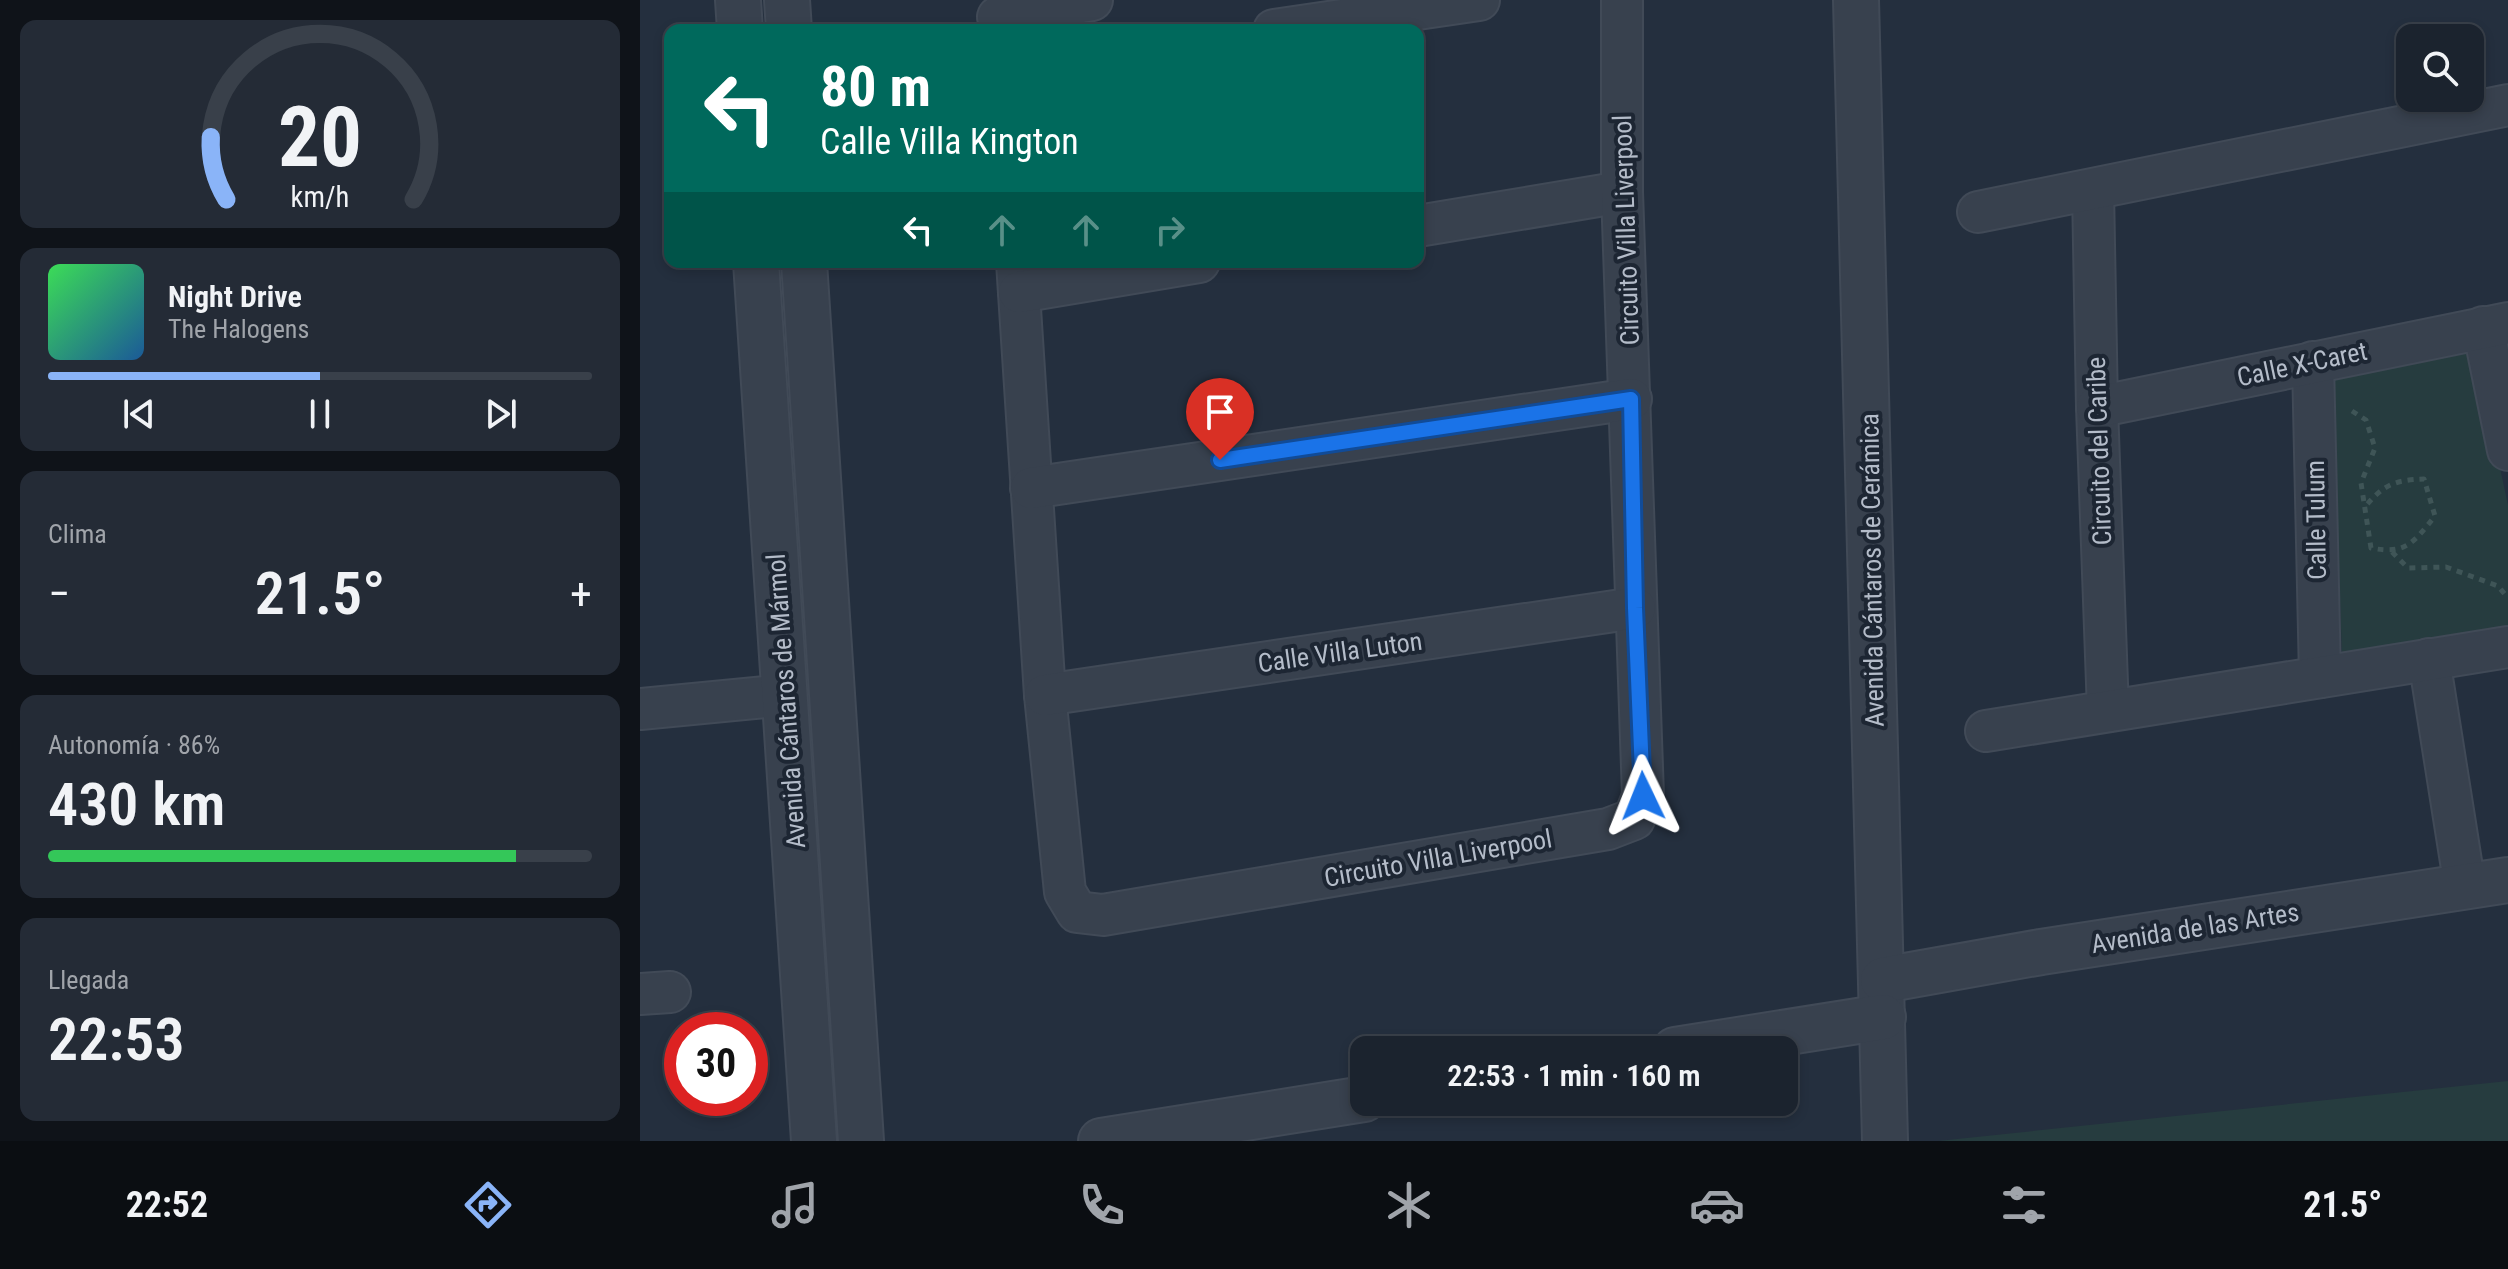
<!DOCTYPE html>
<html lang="es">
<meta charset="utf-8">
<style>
body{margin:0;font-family:"Roboto Condensed",sans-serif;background:#242b36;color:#f1f3f6;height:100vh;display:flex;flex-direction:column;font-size:30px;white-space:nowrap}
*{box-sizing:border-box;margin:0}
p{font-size:26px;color:#a0a4aa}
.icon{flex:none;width:44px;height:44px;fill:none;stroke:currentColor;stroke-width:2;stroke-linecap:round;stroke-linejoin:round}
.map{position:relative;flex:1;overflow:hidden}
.details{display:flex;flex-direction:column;gap:20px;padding:20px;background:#0f1319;width:640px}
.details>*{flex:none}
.top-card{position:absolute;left:24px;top:24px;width:760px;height:244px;border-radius:16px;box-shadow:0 4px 12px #0003,0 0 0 2px #39404a;background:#00695c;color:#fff;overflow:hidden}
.fabs{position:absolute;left:1756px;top:24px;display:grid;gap:16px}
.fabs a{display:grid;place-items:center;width:88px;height:88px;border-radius:16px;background:#1b232e;box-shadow:0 4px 12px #0003,0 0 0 2px #39404a;font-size:40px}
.speed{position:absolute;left:24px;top:1012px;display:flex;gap:16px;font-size:40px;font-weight:700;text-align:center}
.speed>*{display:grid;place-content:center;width:104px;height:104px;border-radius:50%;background:#1b232e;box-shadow:0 4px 12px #0003,0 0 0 2px #39404a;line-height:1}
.speed .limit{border:12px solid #d22;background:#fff;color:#111}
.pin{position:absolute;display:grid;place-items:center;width:68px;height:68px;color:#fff;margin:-82px -34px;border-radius:50% 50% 50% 0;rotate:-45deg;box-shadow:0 0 8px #0007}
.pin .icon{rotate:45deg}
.me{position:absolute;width:88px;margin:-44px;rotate:358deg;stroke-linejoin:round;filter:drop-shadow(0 0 6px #0008)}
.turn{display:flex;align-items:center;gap:28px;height:168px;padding:0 24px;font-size:36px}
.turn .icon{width:104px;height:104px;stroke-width:2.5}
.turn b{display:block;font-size:56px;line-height:68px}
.lanes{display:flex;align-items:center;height:76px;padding:0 24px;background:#0003;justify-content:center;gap:40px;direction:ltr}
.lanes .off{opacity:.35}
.big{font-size:60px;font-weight:600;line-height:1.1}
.details .widget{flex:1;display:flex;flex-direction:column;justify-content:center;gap:12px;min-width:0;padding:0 28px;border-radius:16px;background:#242b36}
.details .dial{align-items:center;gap:0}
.dial svg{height:208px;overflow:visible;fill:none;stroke:#39404a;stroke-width:7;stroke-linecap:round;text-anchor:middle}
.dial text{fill:#f1f3f6;stroke:none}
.song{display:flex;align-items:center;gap:24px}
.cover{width:96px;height:96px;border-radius:12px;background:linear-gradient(135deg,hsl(130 70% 55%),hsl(210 70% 35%))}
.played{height:8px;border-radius:4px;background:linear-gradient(90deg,#8ab4f8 50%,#39404a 50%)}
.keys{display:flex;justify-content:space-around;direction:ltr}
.heat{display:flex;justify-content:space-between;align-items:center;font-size:44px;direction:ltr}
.charge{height:12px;border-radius:6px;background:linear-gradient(90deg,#34c759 86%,#39404a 0)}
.trip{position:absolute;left:710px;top:1036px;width:448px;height:80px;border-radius:16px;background:#1b232e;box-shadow:0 4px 12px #0003,0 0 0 2px #39404a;font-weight:600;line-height:80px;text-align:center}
.menu{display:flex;height:128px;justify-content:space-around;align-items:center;background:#0b0e12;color:#a0a4aa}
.menu .icon{width:56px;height:56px}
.menu .active{color:#8ab4f8}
.menu b{font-size:36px;color:#f1f3f6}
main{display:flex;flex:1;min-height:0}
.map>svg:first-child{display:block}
.green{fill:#263c3f}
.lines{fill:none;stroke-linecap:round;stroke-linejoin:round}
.minor-casing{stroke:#414a57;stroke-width:44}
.tertiary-casing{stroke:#414a57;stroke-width:48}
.path{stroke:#3f5557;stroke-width:5;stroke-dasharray:6 6;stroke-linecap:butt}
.minor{stroke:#38414e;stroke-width:40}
.tertiary{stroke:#38414e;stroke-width:44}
.route-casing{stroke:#114b97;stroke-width:20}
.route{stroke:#1a73e8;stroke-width:14}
.labels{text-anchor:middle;stroke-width:8;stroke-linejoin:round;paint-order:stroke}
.street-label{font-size:26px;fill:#b4bcc9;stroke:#1d2633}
</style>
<main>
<section class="details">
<div class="widget dial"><svg viewBox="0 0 100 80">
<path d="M14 69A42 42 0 1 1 86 69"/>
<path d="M14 69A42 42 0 0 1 8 45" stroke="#8ab4f8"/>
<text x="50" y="56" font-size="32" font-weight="700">20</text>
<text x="50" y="72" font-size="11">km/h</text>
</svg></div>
<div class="widget">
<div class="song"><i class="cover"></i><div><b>Night Drive</b><p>The Halogens</p></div></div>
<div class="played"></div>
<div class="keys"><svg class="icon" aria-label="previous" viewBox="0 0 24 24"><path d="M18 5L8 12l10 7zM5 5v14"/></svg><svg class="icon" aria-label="pause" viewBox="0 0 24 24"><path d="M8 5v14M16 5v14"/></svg><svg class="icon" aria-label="next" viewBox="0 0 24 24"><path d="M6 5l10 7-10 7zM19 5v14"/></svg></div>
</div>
<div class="widget"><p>Clima</p>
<div class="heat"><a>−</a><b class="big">21.5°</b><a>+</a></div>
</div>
<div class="widget"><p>Autonomía · 86%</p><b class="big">430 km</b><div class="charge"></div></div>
<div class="widget"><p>Llegada</p><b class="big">22:53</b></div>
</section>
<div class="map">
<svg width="1868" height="1141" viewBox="0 0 1868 1141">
<rect width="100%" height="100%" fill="#242f3e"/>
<!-- green -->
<g class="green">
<polygon points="1835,352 1868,505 1868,632 1702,656 1692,380"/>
<polygon points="1868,1081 1868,1141 1298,1141"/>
</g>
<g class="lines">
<!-- minor casing -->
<g class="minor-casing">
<g id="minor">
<polyline points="358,17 452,0"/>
<polyline points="634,30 839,0"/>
<polyline points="1453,190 1457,407 1468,711"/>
<polyline points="1338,212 1868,105"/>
<polyline points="778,226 982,192"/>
<polyline points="377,262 405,695 425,892 437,912 463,915 968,829 994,819 1003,796 982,192 982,0"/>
<polyline points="379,292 559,262"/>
<polyline points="1843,327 1868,450"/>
<polyline points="1673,362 1680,677"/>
<polyline points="1457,407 1868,323"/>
<polyline points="391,488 991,399"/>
<polyline points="1789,659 1825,887"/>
<polyline points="405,695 995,608"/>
<polyline points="0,709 146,695"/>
<polyline points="1346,731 1868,647"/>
<polyline points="0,994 30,992"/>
</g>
</g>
<!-- tertiary casing -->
<g class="tertiary-casing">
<g id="tertiary">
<polyline points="98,0 100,30"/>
<polyline points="147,0 149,30"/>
<polyline points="1216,0 1245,1141"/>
<polyline points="116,262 174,1141"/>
<polyline points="164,262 221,1141"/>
<polyline points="1243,980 1401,952 1868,880"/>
<polyline points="1035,1050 1243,1017"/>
<polyline points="461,1141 724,1099"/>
</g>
</g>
<!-- path -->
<g class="path">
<path d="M1712,411L1726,420L1735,448L1721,483L1731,548C1766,555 1774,542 1795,516L1784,479C1754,480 1743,485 1724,508"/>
<polyline points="1752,552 1768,568 1806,567 1858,586 1868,598"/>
</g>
<!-- minor -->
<use href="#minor" class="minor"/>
<!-- tertiary -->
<use href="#tertiary" class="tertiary"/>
</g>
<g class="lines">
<!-- route casing -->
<g class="route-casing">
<polyline id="route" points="580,460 991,399 995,608 1003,796"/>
</g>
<!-- route -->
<use href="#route" class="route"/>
</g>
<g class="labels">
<!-- street labels -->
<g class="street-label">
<text transform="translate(986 230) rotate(-92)" y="9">Circuito Villa Liverpool</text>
<text transform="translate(1662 364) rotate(-12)" y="9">Calle X-Caret</text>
<text transform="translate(1459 451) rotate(-92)" y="9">Circuito del Caribe</text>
<text transform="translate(1676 520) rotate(-91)" y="9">Calle Tulum</text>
<text transform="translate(1232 570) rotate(-91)" y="9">Avenida Cántaros de Cerámica</text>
<text transform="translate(700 652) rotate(-8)" y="9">Calle Villa Luton</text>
<text transform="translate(146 701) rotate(-94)" y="9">Avenida Cántaros de Mármol</text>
<text transform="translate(798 858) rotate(-10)" y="9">Circuito Villa Liverpool</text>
<text transform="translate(1555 928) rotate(-9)" y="9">Avenida de las Artes</text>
</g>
</g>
</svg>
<div class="fabs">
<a><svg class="icon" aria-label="search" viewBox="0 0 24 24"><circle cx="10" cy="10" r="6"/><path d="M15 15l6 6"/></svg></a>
</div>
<div class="speed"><div class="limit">30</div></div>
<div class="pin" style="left:580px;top:460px;background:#d93025"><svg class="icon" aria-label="arrive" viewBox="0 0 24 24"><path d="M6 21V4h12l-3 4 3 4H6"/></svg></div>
<svg class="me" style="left:1003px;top:796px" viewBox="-20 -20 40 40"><path d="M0-17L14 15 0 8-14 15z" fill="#1a73e8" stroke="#fff" stroke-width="4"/></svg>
<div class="trip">22:53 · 1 min · 160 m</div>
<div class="top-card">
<div class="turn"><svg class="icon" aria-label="left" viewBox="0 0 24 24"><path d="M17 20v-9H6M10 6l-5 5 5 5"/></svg><div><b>80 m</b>Calle Villa Kington</div></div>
<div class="lanes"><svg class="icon" aria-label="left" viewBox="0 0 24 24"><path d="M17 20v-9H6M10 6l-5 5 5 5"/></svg><svg class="icon off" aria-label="ahead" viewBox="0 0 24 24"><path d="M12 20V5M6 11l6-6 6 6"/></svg><svg class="icon off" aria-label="ahead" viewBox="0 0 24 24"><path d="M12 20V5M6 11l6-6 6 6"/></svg><svg class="icon off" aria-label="right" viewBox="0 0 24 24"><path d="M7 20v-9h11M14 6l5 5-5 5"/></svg></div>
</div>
</div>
</main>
<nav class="menu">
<b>22:52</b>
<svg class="icon active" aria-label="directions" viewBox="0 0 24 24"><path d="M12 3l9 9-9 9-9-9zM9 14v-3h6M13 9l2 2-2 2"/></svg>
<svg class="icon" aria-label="music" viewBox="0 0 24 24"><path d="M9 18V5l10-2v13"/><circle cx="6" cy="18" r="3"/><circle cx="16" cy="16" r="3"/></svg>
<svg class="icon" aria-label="phone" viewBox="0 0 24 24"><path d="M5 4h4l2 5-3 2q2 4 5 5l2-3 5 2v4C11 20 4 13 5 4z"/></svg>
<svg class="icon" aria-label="climate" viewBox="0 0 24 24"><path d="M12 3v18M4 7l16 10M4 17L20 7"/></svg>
<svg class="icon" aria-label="car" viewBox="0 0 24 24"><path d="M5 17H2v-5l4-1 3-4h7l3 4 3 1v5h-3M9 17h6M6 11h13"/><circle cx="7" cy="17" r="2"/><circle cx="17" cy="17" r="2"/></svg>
<svg class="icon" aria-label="filters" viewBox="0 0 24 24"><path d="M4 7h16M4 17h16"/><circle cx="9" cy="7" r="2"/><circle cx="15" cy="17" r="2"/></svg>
<b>21.5°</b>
</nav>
